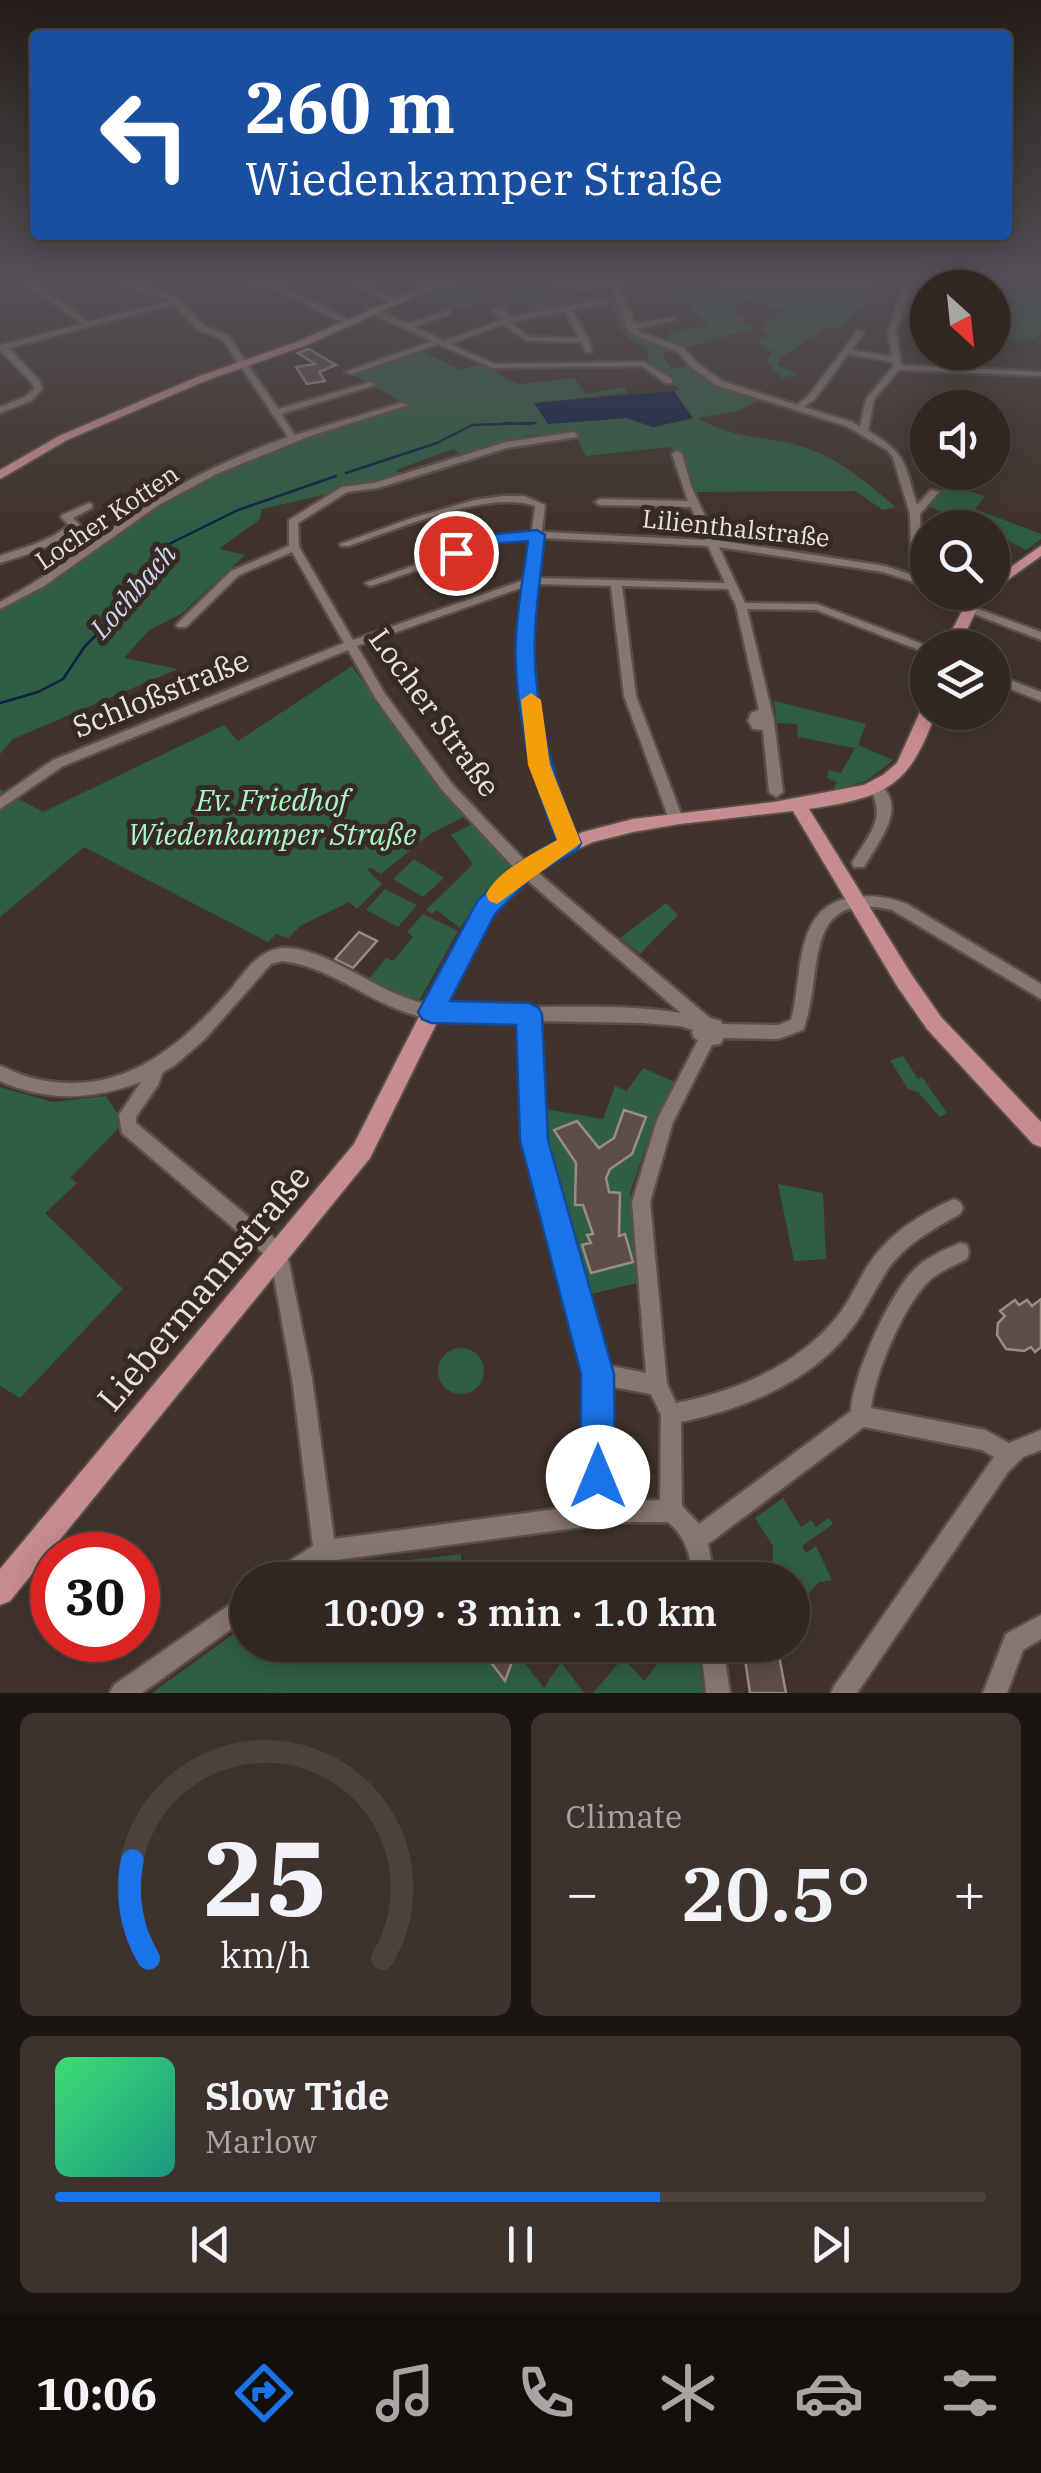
<!DOCTYPE html>
<meta charset="utf-8">
<style>
body{margin:0;font-family:"IBM Plex Serif",serif;background:#3d322e;color:#f1f3f6;height:100vh;display:flex;flex-direction:column;font-size:38px;white-space:nowrap}
*{box-sizing:border-box;margin:0}
p{font-size:32px;color:#a8a5a5}
.icon{flex:none;width:55px;height:55px;fill:none;stroke:currentColor;stroke-width:2;stroke-linecap:round;stroke-linejoin:round}
.map{position:relative;height:1693px;overflow:hidden}
.details{display:flex;flex-direction:column;gap:20px;padding:20px;background:#1b1512;flex:1}
.details>*{flex:none}
.hud{position:absolute;left:30px;top:30px;width:982px;height:210px;border-radius:10px;box-shadow:0 5px 25px #0003,0 0 0 2px #4c433f;background:#1a4fa0;color:#fff;overflow:hidden}
.needle{width:65px;rotate:153deg}
.controls{position:absolute;left:910px;top:270px;display:grid;gap:20px}
.controls a{display:grid;place-items:center;width:100px;height:100px;border-radius:50%;background:#312621;box-shadow:0 5px 25px #0003,0 0 0 2px #4c433f;font-size:50px}
.speed{position:absolute;left:30px;top:1532px;display:flex;gap:20px;font-size:50px;font-weight:700;text-align:center}
.speed>*{display:grid;place-content:center;width:130px;height:130px;border-radius:50%;background:#312621;box-shadow:0 5px 25px #0003,0 0 0 2px #4c433f;line-height:1}
.speed .limit{border:15px solid #d22;background:#fff;color:#111}
.pin{position:absolute;display:grid;place-items:center;width:85px;height:85px;color:#fff;margin:-42px;border:5px solid #fff;border-radius:50%;box-shadow:0 2px 10px #0007}
.me{position:absolute;width:110px;margin:-55px;rotate:0deg;stroke-linejoin:round;filter:drop-shadow(0 0 8px #0008)}
.turn{display:flex;align-items:center;gap:35px;height:210px;padding:0 50px;font-size:45px}
.turn .icon{width:130px;height:130px;stroke-width:2.5}
.turn b{display:block;font-size:70px;line-height:85px}
.big{font-size:75px;font-weight:600;line-height:1.1}
.details .widget{flex:1;display:flex;flex-direction:column;justify-content:center;gap:15px;min-width:0;padding:0 35px;border-radius:15px;background:#3d322e}
.details .dial{align-items:center;gap:0}
.dial svg{height:260px;overflow:visible;fill:none;stroke:#4c433f;stroke-width:7;stroke-linecap:round;text-anchor:middle}
.dial text{fill:#f1f3f6;stroke:none}
.song{display:flex;align-items:center;gap:30px}
.cover{width:120px;height:120px;border-radius:15px;background:linear-gradient(135deg,hsl(140 70% 55%),hsl(170 70% 35%))}
.played{height:10px;border-radius:5px;background:linear-gradient(90deg,#1a73e8 65%,#4c433f 65%)}
.keys{display:flex;justify-content:space-around;direction:ltr}
.heat{display:flex;justify-content:space-between;align-items:center;font-size:55px;direction:ltr}
.details .tiles{flex:1;display:grid;gap:20px;grid-template-columns:1fr 1fr}
.widget:last-child{grid-column:span 2}
.trip{position:absolute;left:230px;top:1562px;width:580px;height:100px;border-radius:50px;background:#312621;box-shadow:0 5px 25px #0003,0 0 0 2px #4c433f;font-weight:600;line-height:100px;text-align:center}
.menu{display:flex;height:160px;justify-content:space-around;align-items:center;background:#140f0d;color:#a8a5a5}
.menu .icon{width:70px;height:70px}
.menu .on{color:#1a73e8}
.menu b{font-size:45px;color:#f1f3f6}
.map>svg:first-child{display:block}
.green{fill:#305e45}
.water{fill:#0f2246}
.lines{fill:none;stroke-linecap:round;stroke-linejoin:round}
.stream{stroke:#0f2246;stroke-width:2.5}
.building{fill:#5c4d46;stroke:#9c8b83;stroke-width:2.5}
.minor-casing{stroke:#5a4f49;stroke-width:5}
.major-casing{stroke:#5a4f49;stroke-width:4}
.minor{fill:#887770;fill-rule:evenodd}
.major{fill:#c68c8e;fill-rule:evenodd}
.route{fill:#1a73e8;stroke:#114b97;stroke-width:2.5}
.slow{fill:#f59e0b}
.labels{text-anchor:middle;stroke-width:10;stroke-linejoin:round;paint-order:stroke}
.far-street-label{font-size:25px;fill:#ebe2de;stroke:#372923}
.far-water-label{font-size:28px;font-style:italic;fill:#cad9f4;stroke:#372923}
.street-label{font-size:30px;fill:#ebe2de;stroke:#372923}
.park-label{font-size:30px;font-style:italic;fill:#a8f8c9;stroke:#372923}
.near-street-label{font-size:35px;fill:#ebe2de;stroke:#372923}
</style>
<div class="map">
<svg width="1041" height="1693" viewBox="0 0 1041 1693">
<rect width="100%" height="100%" fill="#41332c"/>
<!-- green -->
<g class="green">
<polygon points="448,283 458,283 486,296 504,290 500,287 528,283 569,306 538,312 509,296 462,309 426,291"/>
<polygon points="691,283 699,288 723,283 874,283 863,305 838,328 829,326 780,358 777,365 798,375 781,378 767,362 771,353 782,345 768,352 757,340 767,336 762,328 784,310 747,299 729,312 747,318 740,323 756,328 683,348 662,341 669,340 667,334 708,325 670,287"/>
<polygon points="982,283 1022,283 1041,288 1041,332 1036,338 1041,342 1024,337 1022,342 1006,340 1007,331 993,327 992,288 976,287"/>
<path d="M618,300L629,328L678,350L662,352L671,368L692,365L716,383L761,399L738,411L698,418C730,439 769,436 804,447C840,459 868,484 896,507L883,510L855,491L696,492L681,454L669,447L586,456L575,435L540,439L537,434L525,436L527,441L464,456L453,449L396,470L401,477L262,509L260,519L219,549L245,555L181,614L149,630L124,658L178,669L13,739L0,754V609C57,583 100,541 153,509C230,461 320,428 407,405L351,373L418,350L462,370L479,364L518,384L574,378L586,394L623,387L628,393L535,403L548,424L626,418L653,427L692,419L674,391L679,389L649,364L647,348C622,340 618,325 609,301Z"/>
<polygon points="945,484 985,496 975,509 1041,534 1041,539 1026,550 993,533 992,528 981,527 930,507"/>
<polygon points="352,666 409,748 466,816 430,834 381,874 370,867 367,870 382,884 357,909 349,902 300,926 288,938 276,934 268,942 84,847 0,917 0,789 43,812 224,725 238,741"/>
<polygon points="774,701 866,724 858,745 893,760 866,781 832,791 837,782 827,778 829,770 841,773 855,748 798,737 797,724 777,723"/>
<polygon points="474,823 515,865 475,905 460,928 437,910 432,914 426,910 473,864 451,835"/>
<polygon points="414,859 444,878 423,897 393,879"/>
<polygon points="385,889 417,905 398,927 366,910"/>
<polygon points="666,903 678,915 640,954 620,938"/>
<polygon points="423,914 458,931 420,999 401,997 369,979 386,958 393,961 413,937 407,932"/>
<polygon points="903,1056 918,1079 922,1077 947,1113 940,1117 918,1092 908,1089 890,1060"/>
<polygon points="643,1068 677,1083 655,1120 630,1193 640,1282 592,1294 546,1137 545,1109 603,1119 615,1086 627,1091"/>
<polygon points="0,1087 52,1102 106,1096 117,1113 118,1129 70,1178 77,1183 45,1213 123,1289 20,1398 0,1386"/>
<polygon points="778,1184 823,1193 826,1259 794,1261"/>
<circle cx="461" cy="1371" r="23"/>
<polygon points="783,1498 801,1527 811,1520 816,1527 829,1518 833,1524 802,1546 806,1553 816,1546 832,1580 819,1582 804,1599 792,1580 772,1580 773,1546 755,1518"/>
<polygon points="461,1554 462,1580 309,1580 330,1570"/>
<polygon points="247,1624 248,1645 511,1645 544,1688 561,1662 584,1693 152,1693"/>
<polygon points="669,1649 674,1656 679,1650 688,1662 699,1651 703,1693 593,1693 623,1658 644,1681"/>
</g>
<!-- water -->
<polygon class="water" points="674,391 693,418 653,427 626,418 548,424 534,403"/>
<g class="lines">
<!-- stream -->
<g class="stream">
<polyline points="504,423 530,424"/>
<polyline points="346,473 437,443 472,425 535,423"/>
<polyline points="0,703 38,692 63,679 85,646 126,606 165,546 238,510 336,476"/>
</g>
</g>
<!-- building -->
<g class="building">
<polygon points="309,349 336,365 319,372 325,381 307,384 296,367 315,364 298,353"/>
<polygon points="359,932 377,941 353,968 335,959"/>
<polygon points="624,1110 646,1117 632,1154 610,1169 606,1178 609,1192 620,1193 619,1236 625,1234 633,1262 591,1273 582,1245 591,1243 587,1235 593,1234 583,1205 575,1205 576,1163 554,1130 577,1121 599,1148 614,1138"/>
<polygon points="1041,1299 1041,1347 1035,1352 1031,1347 1024,1351 1006,1349 997,1335 998,1323 1005,1316 1000,1311 1015,1300 1019,1305 1027,1300 1032,1306"/>
<polygon points="487,1645 511,1645 519,1655 513,1659 505,1681 481,1649"/>
<polygon points="778,1650 786,1693 750,1693 744,1653"/>
</g>
<g class="lines">
<!-- minor casing -->
<g class="minor-casing">
<g id="minor">
<path d="M26,283H33L89,322L170,301L118,283H128L174,296L204,326L228,335L278,409L371,382L375,385L281,414L295,435L401,403L408,405L310,436L216,474L157,506L44,586L0,609V602C47,578 86,545 129,516C178,483 232,457 288,437L222,339L198,330L173,304L9,348L39,380L42,389L31,401L0,413V407L25,397L34,389L32,383L0,350V345L82,324Z"/>
<polygon points="253,283 282,286 353,322 346,324 277,290 253,286"/>
<polygon points="349,283 359,283 398,300 391,302"/>
<path d="M552,283L581,286L620,283L618,285L635,324L672,318L676,320L637,328L638,331L684,348L697,363L722,381L797,405L809,395L857,331L864,333L852,350L892,357L888,331L905,283H912L896,331L901,365L1041,372V376L899,370L874,399L868,431C909,455 904,463 917,505L931,490L939,492L920,514L921,554L928,564V576L924,575L911,554L910,514L893,458L887,450L846,426L716,385L691,367L678,352L632,334L627,327L612,286L581,290ZM848,354L892,362L893,367L866,399L860,427L852,422L804,407L815,399Z"/>
<path d="M605,299H608V303L572,310L589,340L592,352H586L581,342L527,341L503,324L450,344L494,364L644,362L672,379V383H666L642,366L493,368L438,344L352,374L345,372L432,341L369,313V309H375L408,324L450,310V314L414,327L444,341L505,319L492,311L504,307L502,311L512,317ZM565,311L579,338L529,337L510,322Z"/>
<path d="M574,432L578,435L577,437L507,448L378,488L347,492L298,523L299,547L353,640L527,579L531,539L501,541L374,585L370,586L365,583L496,536L532,532L535,506C489,489 395,530 349,546H341L340,544L412,518L475,500L502,496H524L545,505L542,532L705,540L691,507L600,505L595,502L600,499L688,501L672,454L677,451L682,454L691,486L716,540L885,566L928,580V587L883,572L719,547L745,603L817,604L933,648H928V652H924L816,610L747,609L774,721L783,792L776,797L769,792L763,730L753,729L748,721L751,713L759,710L736,606L728,589L622,586L636,696L683,819L676,824L669,819L624,696L611,586L537,584L531,644L545,765L577,843L570,848L563,843L533,765L519,644L526,586L357,646L385,694L452,784L530,866L710,1018L721,1021L722,1024L778,1025L791,1020C803,980 793,911 845,899C867,894 886,896 907,904L1041,984V999L892,910C799,888 825,976 803,1030L778,1039L724,1038L720,1044L712,1045L673,1122L650,1202L667,1384L676,1403C736,1391 797,1366 837,1317C850,1301 858,1281 869,1264C890,1233 920,1214 954,1199L960,1202L963,1208L960,1214C933,1229 907,1243 888,1269C875,1288 866,1310 852,1328C813,1381 744,1409 681,1422L682,1506L699,1524L851,1411C853,1375 888,1298 912,1272C924,1258 944,1250 960,1243L967,1245L969,1252L967,1259C953,1266 937,1272 926,1284C902,1310 875,1373 871,1408L985,1430L1009,1443L1041,1430V1450L1023,1457L1008,1472L857,1693H831L835,1685L994,1457L982,1450L864,1427L708,1544L715,1580H693C690,1555 687,1538 668,1522H621L329,1561L300,1580H269L272,1572L313,1546L292,1378L271,1260L122,1133L119,1115L141,1082C93,1100 47,1102 0,1081V1066C9,1069 18,1074 28,1077C117,1101 176,1051 231,989C245,972 258,950 283,948C321,946 372,987 409,999C446,1012 491,1008 530,1007C580,1007 632,1005 681,1013L520,874L442,790L376,699L348,650L63,766L0,809V797L53,760L344,643L292,552L239,575L186,627H178L176,625L231,571L289,546V520L342,487L374,483L506,442ZM542,538L708,546L725,583L537,578ZM282,961C327,966 362,997 405,1012C440,1025 484,1022 521,1021L525,1139L588,1374L586,1505L334,1539L312,1378L286,1248L136,1123V1117L158,1085L163,1072L175,1065L204,1040L271,964ZM537,1021L642,1023L680,1026L693,1030L692,1033L694,1038L698,1040L657,1120L632,1202L646,1373L606,1365L543,1139ZM608,1386L651,1394L661,1415L660,1500L608,1502Z"/>
<path d="M89,503L92,504V508L73,518L80,525C58,546 28,554 0,563V556C24,547 49,542 69,525L61,517L62,515Z"/>
<polygon points="945,592 961,592 980,602 975,605 971,604"/>
<polygon points="970,606 1041,632 1041,640 966,611 964,609"/>
<polygon points="992,673 1041,692 1041,701 992,682"/>
<path d="M875,781C911,804 879,841 864,867H854L852,863C868,835 889,818 868,786Z"/>
<polygon points="248,1592 248,1617 142,1693 110,1693 114,1685"/>
<polygon points="1041,1615 1041,1639 1023,1650 1007,1693 983,1693 1006,1634"/>
<polygon points="701,1645 723,1645 730,1693 706,1693"/>
</g>
</g>
<!-- major casing -->
<g class="major-casing">
<g id="major">
<polygon points="432,283 444,283 307,345 205,381 67,440 0,479 0,470 59,436 197,377 299,341"/>
<polygon points="1041,546 1041,556 992,591 992,580"/>
<polygon points="978,592 993,592 976,611 958,648 943,648 963,609"/>
<path d="M928,707V712H936C909,788 886,797 809,809L911,974L941,1017L1041,1122V1147L1033,1144L927,1029L897,986L793,811L680,824L633,832L593,842L554,860L517,886L486,923L370,1158L10,1601L0,1605V1569L354,1144L472,913L504,876L541,850L583,832L633,819L774,802L864,785L883,775L897,763L920,712Z"/>
</g>
</g>
<!-- minor -->
<use href="#minor" class="minor"/>
<!-- major -->
<use href="#major" class="major"/>
</g>
<!-- sky -->
<linearGradient id="sky" x2="0" y2="1"><stop stop-color="#241c18"/><stop offset="0.54" stop-color="#545056"/><stop offset="1" stop-color="#545056" stop-opacity="0"/></linearGradient>
<rect width="1041" height="520" fill="url(#sky)"/>
<!-- route -->
<path class="route" d="M537,530L545,535C542,568 536,601 535,635C532,702 553,782 581,843L578,849L533,876L495,914L450,1001L529,1003L538,1007L542,1014L548,1140L614,1374L615,1477L610,1490L598,1495L585,1490L580,1477L581,1374L520,1140L516,1025L431,1023L422,1019L418,1012L478,900L517,864L557,840C531,781 512,699 516,634C518,603 524,572 528,541L502,543L456,558L448,553L494,534Z"/>
<!-- slow -->
<path class="slow" d="M531,693L541,700L550,765L581,843L497,904L489,901L486,894C500,869 533,854 557,840L528,765L521,700Z"/>
<g class="labels">
<!-- far-street labels -->
<g class="far-street-label">
<text transform="translate(107 517) rotate(-34)" y="9">Locher Kotten</text>
<text transform="translate(736 528) rotate(6)" y="9">Lilienthalstraße</text>
</g>
<!-- far-water labels -->
<g class="far-water-label">
<text transform="translate(133 591) rotate(-49)" y="10">Lochbach</text>
</g>
<!-- street labels -->
<g class="street-label">
<text transform="translate(161 694) rotate(-22)" y="10">Schloßstraße</text>
<text transform="translate(434 713) rotate(54)" y="10">Locher Straße</text>
</g>
<!-- park labels -->
<g class="park-label">
<text x="272" y="811">Ev. Friedhof<tspan x="272" dy="34">Wiedenkamper Straße</tspan></text>
</g>
<!-- near-street labels -->
<g class="near-street-label">
<text transform="translate(204 1288) rotate(-50)" y="12">Liebermannstraße</text>
</g>
</g>
</svg>
<div class="controls">
<a><svg class="needle" viewBox="-14 -14 28 28"><path d="M0-13l5 13h-10z" fill="#e53935"/><path d="M0 13l5-13h-10z" fill="#a8a5a5"/></svg></a>
<a><svg class="icon" aria-label="sound" viewBox="0 0 24 24"><path d="M4 9h4l5-4v14l-5-4H4zM17 9q2 3 0 6"/></svg></a>
<a><svg class="icon" aria-label="search" viewBox="0 0 24 24"><circle cx="10" cy="10" r="6"/><path d="M15 15l6 6"/></svg></a>
<a><svg class="icon" aria-label="layers" viewBox="0 0 24 24"><path d="M12 4l9 5-9 5-9-5zM3 14l9 5 9-5"/></svg></a>
</div>
<div class="speed"><div class="limit">30</div></div>
<div class="pin" style="left:456px;top:553px;background:#d93025"><svg class="icon" aria-label="arrive" viewBox="0 0 24 24"><path d="M6 21V4h12l-3 4 3 4H6"/></svg></div>
<svg class="me" style="left:598px;top:1477px" viewBox="-20 -20 40 40"><circle r="19" fill="#fff"/><path d="M0-13L10 11 0 6-10 11z" fill="#1a73e8"/></svg>
<div class="trip">10:09 · 3 min · 1.0 km</div>
<div class="hud">
<div class="turn"><svg class="icon" aria-label="left" viewBox="0 0 24 24"><path d="M17 20v-9H6M10 6l-5 5 5 5"/></svg><div><b>260 m</b>Wiedenkamper Straße</div></div>
</div>
</div>
<section class="details">
<div class="tiles">
<div class="widget dial"><svg viewBox="0 0 100 80">
<path d="M14 69A42 42 0 1 1 86 69"/>
<path d="M14 69A42 42 0 0 1 9 39" stroke="#1a73e8"/>
<text x="50" y="56" font-size="32" font-weight="700">25</text>
<text x="50" y="72" font-size="11">km/h</text>
</svg></div>
<div class="widget"><p>Climate</p>
<div class="heat"><a>−</a><b class="big">20.5°</b><a>+</a></div>
</div>
<div class="widget">
<div class="song"><i class="cover"></i><div><b>Slow Tide</b><p>Marlow</p></div></div>
<div class="played"></div>
<div class="keys"><svg class="icon" aria-label="previous" viewBox="0 0 24 24"><path d="M18 5L8 12l10 7zM5 5v14"/></svg><svg class="icon" aria-label="pause" viewBox="0 0 24 24"><path d="M8 5v14M16 5v14"/></svg><svg class="icon" aria-label="next" viewBox="0 0 24 24"><path d="M6 5l10 7-10 7zM19 5v14"/></svg></div>
</div>
</div>
</section>
<nav class="menu">
<b>10:06</b>
<svg class="icon on" aria-label="directions" viewBox="0 0 24 24"><path d="M12 3l9 9-9 9-9-9zM9 14v-3h6M13 9l2 2-2 2"/></svg>
<svg class="icon" aria-label="music" viewBox="0 0 24 24"><path d="M9 18V5l10-2v13"/><circle cx="6" cy="18" r="3"/><circle cx="16" cy="16" r="3"/></svg>
<svg class="icon" aria-label="phone" viewBox="0 0 24 24"><path d="M5 4h4l2 5-3 2q2 4 5 5l2-3 5 2v4C11 20 4 13 5 4z"/></svg>
<svg class="icon" aria-label="climate" viewBox="0 0 24 24"><path d="M12 3v18M4 7l16 10M4 17L20 7"/></svg>
<svg class="icon" aria-label="car" viewBox="0 0 24 24"><path d="M5 17H2v-5l4-1 3-4h7l3 4 3 1v5h-3M9 17h6M6 11h13"/><circle cx="7" cy="17" r="2"/><circle cx="17" cy="17" r="2"/></svg>
<svg class="icon" aria-label="filters" viewBox="0 0 24 24"><path d="M4 7h16M4 17h16"/><circle cx="9" cy="7" r="2"/><circle cx="15" cy="17" r="2"/></svg>
</nav>
